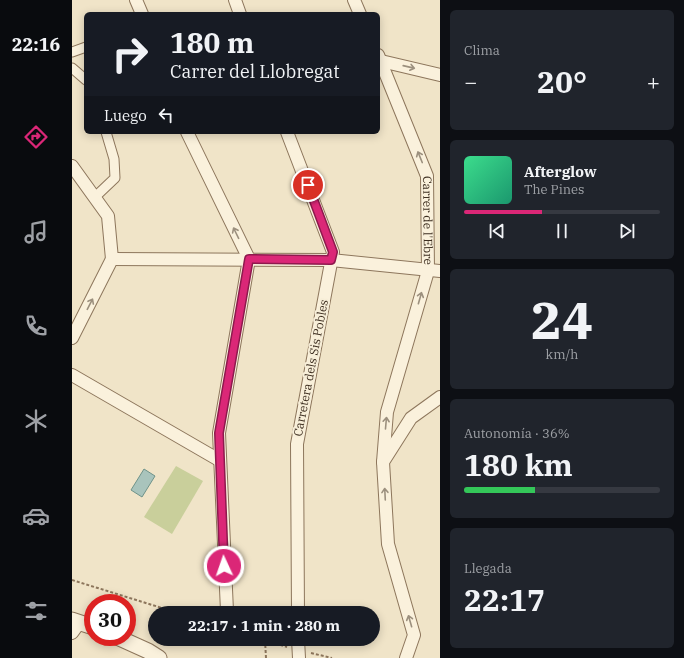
<!DOCTYPE html>
<html lang="es">
<meta charset="utf-8">
<style>
body{margin:0;font-family:"IBM Plex Serif",serif;background:#20242c;color:#f1f3f6;height:100vh;display:flex;flex-direction:column;font-size:15px;white-space:nowrap}
*{box-sizing:border-box;margin:0}
p{font-size:13px;color:#9ea1a6}
.icon{flex:none;width:22px;height:22px;fill:none;stroke:currentColor;stroke-width:2;stroke-linecap:round;stroke-linejoin:round}
.map{position:relative;flex:1;overflow:hidden}
.panel{display:flex;flex-direction:column;gap:10px;padding:10px;background:#0d0f14;width:244px}
.panel>*{flex:none}
.banner{position:absolute;left:12px;top:12px;width:296px;height:122px;border-radius:6px;box-shadow:0 2px 10px #0003;background:#171b24;color:#f1f3f6;overflow:hidden}
.speed{position:absolute;left:12px;top:594px;display:flex;gap:8px;font-size:20px;font-weight:700;text-align:center}
.speed>*{display:grid;place-content:center;width:52px;height:52px;border-radius:50%;background:#171b24;box-shadow:0 2px 10px #0003;line-height:1}
.speed .limit{border:6px solid #d22;background:#fff;color:#111}
.pin{position:absolute;display:grid;place-items:center;width:34px;height:34px;color:#fff;margin:-17px;border:2px solid #fff;border-radius:50%;box-shadow:0 1px 4px #0007}
.me{position:absolute;width:44px;margin:-22px;rotate:357deg;stroke-linejoin:round;filter:drop-shadow(0 0 3px #0008)}
.turn{display:flex;align-items:center;gap:14px;height:84px;padding:0 20px;font-size:18px}
.turn .icon{width:52px;height:52px;stroke-width:2.5}
.turn b{display:block;font-size:28px;line-height:34px}
.then{display:flex;align-items:center;height:38px;padding:0 20px;background:#0003;gap:8px;font-size:15px}
.big{font-size:30px;font-weight:800;line-height:1.1}
.panel .tile{flex:1;display:flex;flex-direction:column;justify-content:center;gap:6px;min-width:0;padding:0 14px;border-radius:6px;background:#20242c}
.panel .dial{align-items:center;gap:0}
.dial b{font-size:52px;line-height:1}
.song{display:flex;align-items:center;gap:12px}
.cover{width:48px;height:48px;border-radius:6px;background:linear-gradient(135deg,hsl(150 70% 55%),hsl(160 70% 35%))}
.played{height:4px;border-radius:2px;background:linear-gradient(90deg,#db2777 40%,#363941 40%)}
.keys{display:flex;justify-content:space-around;direction:ltr}
.heat{display:flex;justify-content:space-between;align-items:center;font-size:22px;direction:ltr}
.charge{height:6px;border-radius:3px;background:linear-gradient(90deg,#34c759 36%,#363941 0)}
.trip{position:absolute;left:76px;top:606px;width:232px;height:40px;border-radius:20px;background:#171b24;box-shadow:0 2px 10px #0003;font-weight:800;line-height:40px;text-align:center}
main{display:flex;flex:1;min-height:0}
.tab-bar{display:flex;flex-direction:column;width:72px;justify-content:space-around;align-items:center;background:#090b0e;color:#9ea1a6}
.tab-bar .icon{width:28px;height:28px}
.tab-bar .selected{color:#db2777}
.tab-bar b{font-size:18px;color:#f1f3f6}
.map>svg:first-child{display:block}
.green{fill:#c9cf9b}
.water{fill:#a9c4bc;stroke:#6f938a}
.lines{fill:none;stroke-linecap:round;stroke-linejoin:round}
.pedestrian-casing{stroke:#8d765c;stroke-width:11}
.minor-casing{stroke:#8d765c;stroke-width:14}
.tertiary-casing{stroke:#8d765c;stroke-width:17}
.path{stroke:#8d765c;stroke-width:2;stroke-dasharray:3 2;stroke-linecap:butt}
.pedestrian{stroke:#faf1dc;stroke-width:9}
.minor{stroke:#faf1dc;stroke-width:12}
.tertiary{stroke:#faf1dc;stroke-width:15}
.oneway{stroke:#9c907e}
.route-casing{stroke:#8e194d;stroke-width:10}
.route{stroke:#db2777;stroke-width:7}
.labels{text-anchor:middle;stroke-width:4;stroke-linejoin:round;paint-order:stroke}
.street-label{font-size:12px;fill:#3d2e20;stroke:#f7eed8}
</style>
<main>
<nav class="tab-bar">
<b>22:16</b>
<svg class="icon selected" aria-label="directions" viewBox="0 0 24 24"><path d="M12 3l9 9-9 9-9-9zM9 14v-3h6M13 9l2 2-2 2"/></svg>
<svg class="icon" aria-label="music" viewBox="0 0 24 24"><path d="M9 18V5l10-2v13"/><circle cx="6" cy="18" r="3"/><circle cx="16" cy="16" r="3"/></svg>
<svg class="icon" aria-label="phone" viewBox="0 0 24 24"><path d="M5 4h4l2 5-3 2q2 4 5 5l2-3 5 2v4C11 20 4 13 5 4z"/></svg>
<svg class="icon" aria-label="climate" viewBox="0 0 24 24"><path d="M12 3v18M4 7l16 10M4 17L20 7"/></svg>
<svg class="icon" aria-label="car" viewBox="0 0 24 24"><path d="M5 17H2v-5l4-1 3-4h7l3 4 3 1v5h-3M9 17h6M6 11h13"/><circle cx="7" cy="17" r="2"/><circle cx="17" cy="17" r="2"/></svg>
<svg class="icon" aria-label="filters" viewBox="0 0 24 24"><path d="M4 7h16M4 17h16"/><circle cx="9" cy="7" r="2"/><circle cx="15" cy="17" r="2"/></svg>
</nav>
<div class="map">
<svg width="368" height="658" viewBox="0 0 368 658">
<rect width="100%" height="100%" fill="#f0e4c8"/>
<!-- green -->
<polygon class="green" points="104,466 131,481 100,534 72,517"/>
<!-- water -->
<polygon class="water" points="72,469 83,476 70,497 59,490"/>
<g class="lines">
<!-- pedestrian casing -->
<g class="pedestrian-casing">
<g id="pedestrian">
<polyline points="0,52 14,47"/>
<polyline points="0,68 14,80"/>
<polyline points="23,197 43,178 42,159 34,132"/>
</g>
</g>
<!-- minor casing -->
<g class="minor-casing">
<g id="minor">
<polyline points="64,0 70,14"/>
<polyline points="163,0 168,14"/>
<polyline points="282,0 288,14"/>
<path id="s1" d="M306,55L355,176L356,271L315,412L311,462"/>
<polyline points="306,62 309,61 368,75"/>
<polyline points="115,132 177,259 147,433 155,611 159,613"/>
<polyline points="215,132 261,252 225,444 226,613"/>
<polyline points="0,166 36,216 40,259"/>
<polyline points="40,259 259,260 368,271"/>
<polyline points="0,338 40,259"/>
<polyline points="0,375 147,460"/>
<polyline points="0,633 8,622"/>
<polyline points="226,639 227,658"/>
<polyline points="334,658 342,635 316,544 311,462 339,418 368,397"/>
</g>
</g>
<!-- tertiary casing -->
<g class="tertiary-casing">
<g id="tertiary">
<polyline points="0,620 21,627"/>
<polyline points="45,637 76,651 87,658"/>
</g>
</g>
<!-- path -->
<g class="path">
<polyline points="0,580 106,613"/>
<polyline points="189,639 215,647"/>
<polyline points="193,640 194,658"/>
<polyline points="239,653 260,658"/>
</g>
<!-- pedestrian -->
<use href="#pedestrian" class="pedestrian"/>
<!-- minor -->
<use href="#minor" class="minor"/>
<!-- tertiary -->
<use href="#tertiary" class="tertiary"/>
</g>
<!-- one-way arrows -->
<defs><path id="oneway-shaft" d="M-6 0H5M1.5-3L5.5 0L1.5 3" fill="none" stroke-width="1.6" stroke-linecap="round" stroke-linejoin="round"/></defs>
<g class="oneway">
<use href="#oneway-shaft" transform="translate(337 67) rotate(13)"/>
<use href="#oneway-shaft" transform="translate(348 157) rotate(-112)"/>
<use href="#oneway-shaft" transform="translate(164 233) rotate(-116)"/>
<use href="#oneway-shaft" transform="translate(348 298) rotate(-74)"/>
<use href="#oneway-shaft" transform="translate(18 304) rotate(-63)"/>
<use href="#oneway-shaft" transform="translate(314 423) rotate(-85)"/>
<use href="#oneway-shaft" transform="translate(313 494) rotate(-93)"/>
<use href="#oneway-shaft" transform="translate(338 621) rotate(-106)"/>
</g>
<g class="lines">
<!-- route casing -->
<g class="route-casing">
<polyline id="route" points="152,566 147,433 177,259 259,260 261,252 236,185"/>
</g>
<!-- route -->
<use href="#route" class="route"/>
</g>
<g class="labels">
<!-- street labels -->
<g class="street-label">
<text dy="4" stroke="none"><textPath href="#s1" startOffset="175">Carrer de l'Ebre</textPath></text>
<text transform="translate(239 368) rotate(-79)" y="4">Carretera dels Sis Pobles</text>
</g>
</g>
</svg>
<div class="speed"><div class="limit">30</div></div>
<div class="pin" style="left:236px;top:185px;background:#d93025"><svg class="icon" aria-label="arrive" viewBox="0 0 24 24"><path d="M6 21V4h12l-3 4 3 4H6"/></svg></div>
<svg class="me" style="left:152px;top:566px" viewBox="-20 -20 40 40"><circle r="17" fill="#db2777" stroke="#fff" stroke-width="3"/><path d="M0-11L8 9 0 5-8 9z" fill="#fff"/></svg>
<div class="trip">22:17 · 1 min · 280 m</div>
<div class="banner">
<div class="turn"><svg class="icon" aria-label="right" viewBox="0 0 24 24"><path d="M7 20v-9h11M14 6l5 5-5 5"/></svg><div><b>180 m</b>Carrer del Llobregat</div></div>
<div class="then">Luego<svg class="icon" aria-label="left" viewBox="0 0 24 24"><path d="M17 20v-9H6M10 6l-5 5 5 5"/></svg></div>
</div>
</div>
<section class="panel">
<div class="tile"><p>Clima</p>
<div class="heat"><a>−</a><b class="big">20°</b><a>+</a></div>
</div>
<div class="tile">
<div class="song"><i class="cover"></i><div><b>Afterglow</b><p>The Pines</p></div></div>
<div class="played"></div>
<div class="keys"><svg class="icon" aria-label="previous" viewBox="0 0 24 24"><path d="M18 5L8 12l10 7zM5 5v14"/></svg><svg class="icon" aria-label="pause" viewBox="0 0 24 24"><path d="M8 5v14M16 5v14"/></svg><svg class="icon" aria-label="next" viewBox="0 0 24 24"><path d="M6 5l10 7-10 7zM19 5v14"/></svg></div>
</div>
<div class="tile dial"><b>24</b><p>km/h</p></div>
<div class="tile"><p>Autonomía · 36%</p><b class="big">180 km</b><div class="charge"></div></div>
<div class="tile"><p>Llegada</p><b class="big">22:17</b></div>
</section>
</main>
